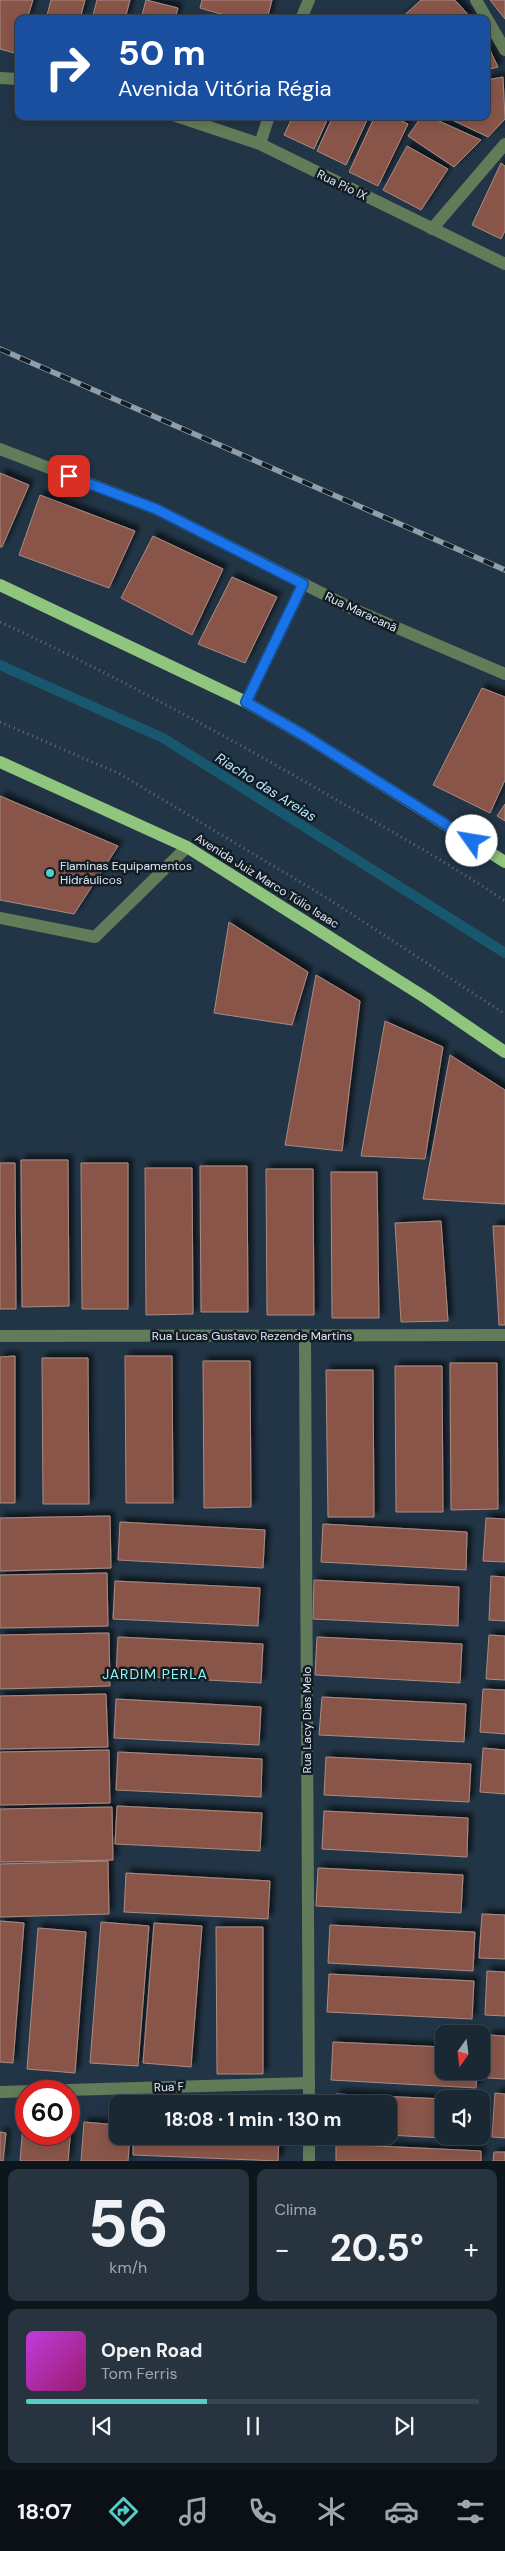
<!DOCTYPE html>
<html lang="pt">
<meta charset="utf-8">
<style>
body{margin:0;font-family:"DM Sans",sans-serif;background:#273440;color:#f1f3f6;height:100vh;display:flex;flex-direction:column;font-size:19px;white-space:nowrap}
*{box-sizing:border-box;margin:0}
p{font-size:16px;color:#9fa6ac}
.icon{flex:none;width:28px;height:28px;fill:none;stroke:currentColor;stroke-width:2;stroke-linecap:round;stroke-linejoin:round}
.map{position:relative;height:2161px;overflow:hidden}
.sheet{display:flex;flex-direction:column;gap:8px;padding:8px;background:#0e161d;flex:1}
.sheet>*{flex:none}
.hud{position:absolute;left:15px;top:15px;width:475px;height:105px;border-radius:10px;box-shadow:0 2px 12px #0003,0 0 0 1px #38444f;background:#1a4fa0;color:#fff;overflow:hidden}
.needle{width:32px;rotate:194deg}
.fabs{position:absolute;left:435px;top:2025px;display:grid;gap:10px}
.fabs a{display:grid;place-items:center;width:55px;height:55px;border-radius:10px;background:#1a2834;box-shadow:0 2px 12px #0003,0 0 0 1px #38444f;font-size:25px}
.speed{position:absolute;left:15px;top:2080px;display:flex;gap:10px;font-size:25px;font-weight:700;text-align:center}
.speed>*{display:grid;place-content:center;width:65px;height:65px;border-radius:50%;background:#1a2834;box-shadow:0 2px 12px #0003,0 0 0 1px #38444f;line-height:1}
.speed .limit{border:8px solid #d22;background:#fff;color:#111}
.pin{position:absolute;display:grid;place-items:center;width:42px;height:42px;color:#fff;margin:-21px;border-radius:10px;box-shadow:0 2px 8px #0006}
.me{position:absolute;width:55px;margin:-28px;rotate:302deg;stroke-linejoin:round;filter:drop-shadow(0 0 4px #0008)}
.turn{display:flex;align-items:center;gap:18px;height:105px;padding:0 20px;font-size:22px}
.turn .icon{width:65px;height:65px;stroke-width:2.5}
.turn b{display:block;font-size:35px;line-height:42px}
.big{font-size:38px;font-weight:700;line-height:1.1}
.sheet .tile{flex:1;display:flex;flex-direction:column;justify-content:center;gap:8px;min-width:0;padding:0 18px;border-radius:10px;background:#273440}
.sheet .dial{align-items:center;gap:0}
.dial b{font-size:65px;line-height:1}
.song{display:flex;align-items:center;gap:15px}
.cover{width:60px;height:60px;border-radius:8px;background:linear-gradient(135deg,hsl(290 70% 55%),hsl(320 70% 35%))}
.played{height:5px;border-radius:2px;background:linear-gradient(90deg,#54cdc7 40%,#38444f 40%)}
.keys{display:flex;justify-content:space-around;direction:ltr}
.heat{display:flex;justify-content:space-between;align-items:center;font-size:28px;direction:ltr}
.sheet .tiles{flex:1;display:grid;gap:8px;grid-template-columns:1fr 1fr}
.tile:last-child{grid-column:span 2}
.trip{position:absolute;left:109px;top:2095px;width:288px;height:50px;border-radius:10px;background:#1a2834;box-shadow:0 2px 12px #0003,0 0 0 1px #38444f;font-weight:700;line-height:50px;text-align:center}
.tabs{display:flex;height:80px;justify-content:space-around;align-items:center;background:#0a1015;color:#9fa6ac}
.tabs .icon{width:35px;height:35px}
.tabs .current{color:#54cdc7}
.tabs b{font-size:22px;color:#f1f3f6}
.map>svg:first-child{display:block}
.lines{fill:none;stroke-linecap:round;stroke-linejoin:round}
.stream{stroke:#17586e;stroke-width:10}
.building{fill:#895549;stroke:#a98b83;filter:url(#shadow)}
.path{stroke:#5f707f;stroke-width:3;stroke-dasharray:1 4;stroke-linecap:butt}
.minor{stroke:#627c5a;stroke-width:12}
.major{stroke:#90c57d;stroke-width:12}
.rail-casing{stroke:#8f9eab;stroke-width:5.5}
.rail{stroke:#131b23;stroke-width:4;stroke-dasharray:11;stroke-linecap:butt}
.route-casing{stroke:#114b97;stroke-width:12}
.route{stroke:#1a73e8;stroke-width:9}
.poi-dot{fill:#54cdc7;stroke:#131b23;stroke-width:2}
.labels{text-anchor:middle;stroke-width:5;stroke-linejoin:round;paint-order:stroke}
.street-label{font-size:12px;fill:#dde9f4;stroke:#131b23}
.poi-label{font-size:12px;fill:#dde9f4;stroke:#131b23;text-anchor:start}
.water-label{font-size:14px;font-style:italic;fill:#b4e9ff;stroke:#131b23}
.neighbourhood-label{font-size:14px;letter-spacing:1px;fill:#8ef9f3;stroke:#131b23}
</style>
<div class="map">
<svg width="505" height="2161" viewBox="0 0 505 2161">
<defs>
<filter id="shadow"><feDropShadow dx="4.5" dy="-4.5" stdDeviation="2.5" flood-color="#0009"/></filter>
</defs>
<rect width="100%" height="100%" fill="#223546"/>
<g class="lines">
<!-- stream -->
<polyline class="stream" points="0,665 163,738 505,953"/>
</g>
<!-- building -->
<g class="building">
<polygon points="0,0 33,0 27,19 19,19 18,54 0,49"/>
<polygon points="51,0 85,0 80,19 46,19"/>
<polygon points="97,0 130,0 125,19 92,19"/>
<polygon points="146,0 178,8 175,19 141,19"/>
<polygon points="202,0 272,0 267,19 238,19 200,8"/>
<polygon points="421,0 455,0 472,19 400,19"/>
<polygon points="490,0 505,0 505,19"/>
<polygon points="486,42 498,67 486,70"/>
<polygon points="503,77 505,119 488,137 444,116 486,116 486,80"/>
<polygon points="293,116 329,116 314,149 284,135"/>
<polygon points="333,116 369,116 346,165 317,151"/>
<polygon points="375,116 391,116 408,124 378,186 349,172"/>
<polygon points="422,116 428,116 481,140 454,167 408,136"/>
<polygon points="407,146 448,169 421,210 383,190"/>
<polygon points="501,163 505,166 505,231 501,239 472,225"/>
<polygon points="0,473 29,485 2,547 0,547"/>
<polygon points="40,495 135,531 109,588 19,555"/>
<polygon points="153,536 223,569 192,635 121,598"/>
<polygon points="232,577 277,597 245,663 198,644"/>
<polygon points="482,688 505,697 505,780 490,813 433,785"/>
<polygon points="0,796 118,846 74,914 0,900"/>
<polygon points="505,804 505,821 497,816"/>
<polygon points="229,922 308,972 292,1025 214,1013"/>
<polygon points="316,975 360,1001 342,1151 285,1145"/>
<polygon points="385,1021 443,1047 425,1159 361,1156"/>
<polygon points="450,1055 505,1090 505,1204 423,1199"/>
<polygon points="21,1160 68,1160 69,1306 22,1307"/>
<polygon points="0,1163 15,1163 16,1309 0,1309"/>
<polygon points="81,1163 128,1163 128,1309 82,1309"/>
<polygon points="200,1166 247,1166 248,1312 201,1312"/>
<polygon points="145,1168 192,1168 193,1314 146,1315"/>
<polygon points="266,1169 313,1169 314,1315 267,1315"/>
<polygon points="331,1172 377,1172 379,1318 332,1318"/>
<polygon points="441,1221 448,1321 401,1322 395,1223"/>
<polygon points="493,1226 505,1226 505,1325 499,1325"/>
<polygon points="15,1356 15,1503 0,1503 0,1357"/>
<polygon points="125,1356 172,1356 173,1503 126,1503"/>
<polygon points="42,1358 88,1358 89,1504 43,1504"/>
<polygon points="203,1361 250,1361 251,1507 204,1508"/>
<polygon points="450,1363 497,1363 498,1509 451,1510"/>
<polygon points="395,1366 442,1366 443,1512 396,1512"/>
<polygon points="326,1370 373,1370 374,1517 328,1517"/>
<polygon points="110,1516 111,1568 0,1571 0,1518"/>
<polygon points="486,1518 505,1519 505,1562 483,1561"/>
<polygon points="120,1522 265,1530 263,1568 118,1560"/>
<polygon points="323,1524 467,1532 466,1570 321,1562"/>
<polygon points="107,1573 108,1626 0,1628 0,1575"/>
<polygon points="491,1576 505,1577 505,1621 489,1620"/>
<polygon points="314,1580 459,1587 458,1626 313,1619"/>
<polygon points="115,1581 260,1588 258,1626 113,1619"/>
<polygon points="109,1633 110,1686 0,1689 0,1635"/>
<polygon points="489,1635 505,1636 505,1680 486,1679"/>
<polygon points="118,1637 263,1644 261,1683 116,1675"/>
<polygon points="317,1637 462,1644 460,1683 315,1675"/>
<polygon points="483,1689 505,1690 505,1734 480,1732"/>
<polygon points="106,1694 108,1747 0,1749 0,1696"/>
<polygon points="322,1697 466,1704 464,1742 319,1735"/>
<polygon points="116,1699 261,1707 259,1745 114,1738"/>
<polygon points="483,1748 505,1750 505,1794 480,1792"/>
<polygon points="109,1750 110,1803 0,1805 0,1752"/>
<polygon points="118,1752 262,1759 261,1797 116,1790"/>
<polygon points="326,1757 471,1764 469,1802 324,1795"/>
<polygon points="117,1806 262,1813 260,1851 115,1844"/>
<polygon points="112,1807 113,1860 0,1862 0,1809"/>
<polygon points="324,1811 468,1818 467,1857 322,1849"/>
<polygon points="108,1861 109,1914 0,1917 0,1864"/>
<polygon points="318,1868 463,1875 461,1913 316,1906"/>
<polygon points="126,1873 270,1881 268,1919 124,1912"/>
<polygon points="482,1914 505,1915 505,1959 479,1958"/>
<polygon points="0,1921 24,1923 13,2063 0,2062"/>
<polygon points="101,1922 149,1926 138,2066 90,2063"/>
<polygon points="154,1923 202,1926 191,2067 143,2063"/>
<polygon points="330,1925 475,1932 473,1971 328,1963"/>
<polygon points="216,1927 263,1927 263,2074 217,2074"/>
<polygon points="38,1928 86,1932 75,2073 27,2069"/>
<polygon points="487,1971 505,1972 505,2016 485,2015"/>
<polygon points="329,1974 474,1981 472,2019 327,2012"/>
<polygon points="489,2035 505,2036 505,2079 487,2078"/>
<polygon points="333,2042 444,2047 444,2071 477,2071 476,2088 331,2080"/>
<polygon points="495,2093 505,2094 505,2138 492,2137"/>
<polygon points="336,2094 444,2099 444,2136 479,2136 479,2140 388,2135 388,2104 335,2104"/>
<polygon points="84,2122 118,2125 118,2136 130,2136 128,2161 81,2161"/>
<polygon points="23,2124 26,2124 26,2134 69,2134 71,2128 68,2161 20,2161"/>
<polygon points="0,2132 6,2133 3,2161 0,2161"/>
<polygon points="133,2136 279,2136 278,2161 133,2155"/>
<polygon points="336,2144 481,2151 481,2161 336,2161"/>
<polygon points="494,2152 505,2152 505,2161 493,2161"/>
</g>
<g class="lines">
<!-- path -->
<g class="path">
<path d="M0,622C108,672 213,729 316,788C380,825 444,860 505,901"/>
<polyline points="0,722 120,774 327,898 505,1014"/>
</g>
<!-- minor -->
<g class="minor">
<polyline points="476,0 505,50"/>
<polyline points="301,19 309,0"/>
<polyline points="0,78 19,79"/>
<polyline points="176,116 260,144 505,264"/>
<polyline points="260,144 269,116"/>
<polyline points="432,229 505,144"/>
<polyline points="0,449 156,509 353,609 505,674"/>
<polyline points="246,702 303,584"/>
<polyline points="0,918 95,937 187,847"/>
<polyline points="0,1336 505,1335"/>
<polyline points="305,1336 309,2104"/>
<polyline points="0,2092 309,2083"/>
<polyline points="309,2136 309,2161"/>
</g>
<!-- major -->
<g class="major">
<polyline points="0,585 246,702 305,736 505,862"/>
<polyline points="0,762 187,847 426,998 505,1052"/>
</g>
<!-- rail casing -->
<g class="rail-casing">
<polyline id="rail" points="0,349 505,570"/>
</g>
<!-- rail -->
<use href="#rail" class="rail"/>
</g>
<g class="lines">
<!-- route casing -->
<g class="route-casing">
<polyline id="route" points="69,476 156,509 303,584 246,702 305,736 472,841"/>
</g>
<!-- route -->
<use href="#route" class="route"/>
</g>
<!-- markers -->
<circle class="poi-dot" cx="50" cy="873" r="5"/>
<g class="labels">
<!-- street labels -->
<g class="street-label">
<text transform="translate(342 185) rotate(26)" y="4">Rua Pio IX</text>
<text transform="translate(361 612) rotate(25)" y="4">Rua Maracanã</text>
<text transform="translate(267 881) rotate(32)" y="4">Avenida Juiz Marco Túlio Isaac</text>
<text x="252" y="1340">Rua Lucas Gustavo Rezende Martins</text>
<text transform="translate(307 1720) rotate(-90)" y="4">Rua Lacy Dias Melo</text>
<text transform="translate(169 2087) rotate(-2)" y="4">Rua F</text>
</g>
<!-- poi labels -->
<g class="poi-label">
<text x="60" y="870">Flaminas Equipamentos<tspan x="60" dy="14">Hidráulicos</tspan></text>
</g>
<!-- water labels -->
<g class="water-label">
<text transform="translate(266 787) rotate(32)" y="5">Riacho das Areias</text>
</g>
<!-- neighbourhood labels -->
<g class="neighbourhood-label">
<text x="155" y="1679">JARDIM PERLA</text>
</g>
</g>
</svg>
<div class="fabs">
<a><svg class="needle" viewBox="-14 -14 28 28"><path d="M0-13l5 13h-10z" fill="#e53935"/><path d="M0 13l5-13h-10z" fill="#9fa6ac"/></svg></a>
<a><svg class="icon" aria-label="sound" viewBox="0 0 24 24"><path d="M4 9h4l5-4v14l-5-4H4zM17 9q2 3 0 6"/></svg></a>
</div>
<div class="speed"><div class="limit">60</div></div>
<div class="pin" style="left:69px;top:476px;background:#d93025"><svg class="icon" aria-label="arrive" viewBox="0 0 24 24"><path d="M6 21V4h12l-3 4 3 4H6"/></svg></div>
<svg class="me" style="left:472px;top:841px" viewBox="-20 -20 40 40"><circle r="19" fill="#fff"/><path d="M0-13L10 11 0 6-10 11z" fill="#1a73e8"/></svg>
<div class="trip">18:08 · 1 min · 130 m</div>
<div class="hud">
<div class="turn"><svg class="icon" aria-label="right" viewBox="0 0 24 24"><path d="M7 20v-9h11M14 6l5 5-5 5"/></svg><div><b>50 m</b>Avenida Vitória Régia</div></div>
</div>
</div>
<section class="sheet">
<div class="tiles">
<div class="tile dial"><b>56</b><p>km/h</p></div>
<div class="tile"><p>Clima</p>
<div class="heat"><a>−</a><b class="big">20.5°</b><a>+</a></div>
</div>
<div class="tile">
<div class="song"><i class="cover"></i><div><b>Open Road</b><p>Tom Ferris</p></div></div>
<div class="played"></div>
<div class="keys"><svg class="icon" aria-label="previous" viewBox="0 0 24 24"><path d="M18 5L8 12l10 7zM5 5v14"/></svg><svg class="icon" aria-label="pause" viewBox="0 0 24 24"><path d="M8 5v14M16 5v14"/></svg><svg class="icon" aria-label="next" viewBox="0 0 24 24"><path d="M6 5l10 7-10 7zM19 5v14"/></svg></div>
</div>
</div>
</section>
<nav class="tabs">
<b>18:07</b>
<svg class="icon current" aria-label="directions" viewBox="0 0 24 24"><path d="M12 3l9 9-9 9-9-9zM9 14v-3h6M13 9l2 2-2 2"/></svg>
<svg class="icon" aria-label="music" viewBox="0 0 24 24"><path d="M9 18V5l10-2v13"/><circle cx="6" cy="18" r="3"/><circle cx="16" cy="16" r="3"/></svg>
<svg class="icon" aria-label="phone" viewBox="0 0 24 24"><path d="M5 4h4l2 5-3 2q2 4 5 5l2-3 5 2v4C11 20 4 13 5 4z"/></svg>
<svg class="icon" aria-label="climate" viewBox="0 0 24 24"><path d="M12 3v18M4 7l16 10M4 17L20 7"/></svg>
<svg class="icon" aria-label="car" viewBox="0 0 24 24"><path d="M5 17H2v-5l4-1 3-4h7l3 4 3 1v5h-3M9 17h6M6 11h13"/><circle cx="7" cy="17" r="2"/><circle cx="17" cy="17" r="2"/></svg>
<svg class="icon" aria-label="filters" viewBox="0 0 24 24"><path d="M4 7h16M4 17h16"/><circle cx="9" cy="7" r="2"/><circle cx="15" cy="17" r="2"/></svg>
</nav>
